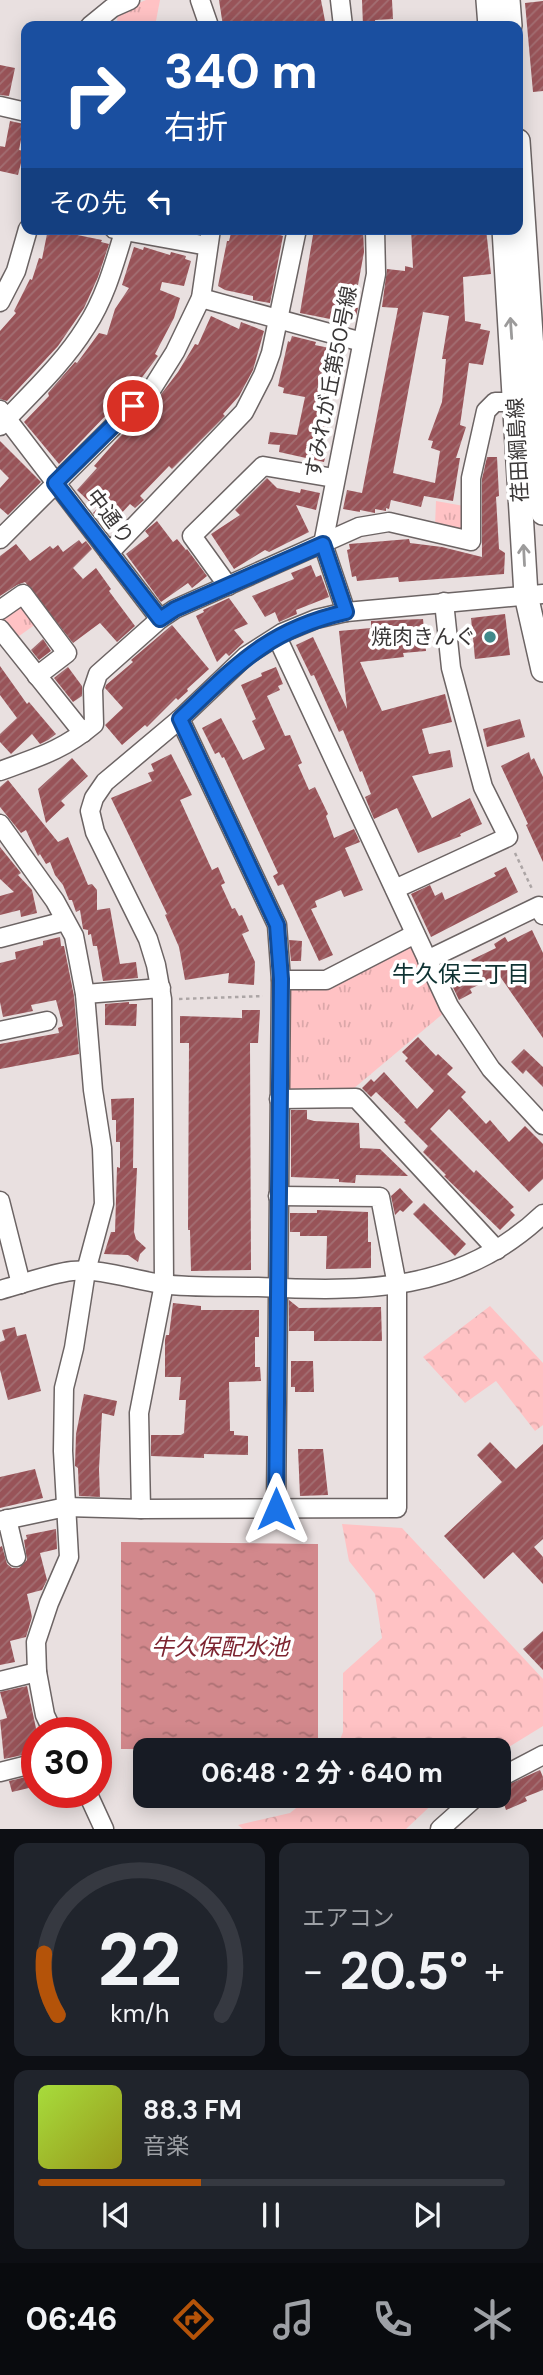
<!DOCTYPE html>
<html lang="ja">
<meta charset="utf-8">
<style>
body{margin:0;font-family:"DM Sans","Noto Sans JP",sans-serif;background:#20242c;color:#f1f3f6;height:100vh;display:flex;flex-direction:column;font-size:26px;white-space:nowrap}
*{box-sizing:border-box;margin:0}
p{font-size:23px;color:#9ea1a6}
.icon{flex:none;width:38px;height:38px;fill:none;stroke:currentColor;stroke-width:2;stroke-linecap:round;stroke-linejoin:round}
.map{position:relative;height:1829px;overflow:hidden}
.panel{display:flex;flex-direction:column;gap:14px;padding:14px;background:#0d0f14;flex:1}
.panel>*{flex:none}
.banner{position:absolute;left:21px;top:21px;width:502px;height:214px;border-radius:14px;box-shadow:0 4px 18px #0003;background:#1a4fa0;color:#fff;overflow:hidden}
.speed{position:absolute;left:21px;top:1717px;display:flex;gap:14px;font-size:35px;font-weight:700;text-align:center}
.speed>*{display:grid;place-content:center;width:91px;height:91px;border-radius:50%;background:#171b24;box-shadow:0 4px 18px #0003;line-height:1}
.speed .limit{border:10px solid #d22;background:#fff;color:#111}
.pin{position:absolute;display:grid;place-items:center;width:60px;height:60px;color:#fff;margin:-30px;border:4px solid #fff;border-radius:50%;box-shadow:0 2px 7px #0007}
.me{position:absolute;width:77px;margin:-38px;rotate:0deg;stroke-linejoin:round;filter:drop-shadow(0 0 5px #0008)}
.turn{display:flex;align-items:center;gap:24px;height:147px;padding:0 28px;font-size:32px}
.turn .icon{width:91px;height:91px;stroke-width:2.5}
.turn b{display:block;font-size:49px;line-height:60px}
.then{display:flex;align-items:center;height:66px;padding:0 28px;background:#0003;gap:14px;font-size:26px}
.big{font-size:52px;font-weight:700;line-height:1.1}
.panel .card{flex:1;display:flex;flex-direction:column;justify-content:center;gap:10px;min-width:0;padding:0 24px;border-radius:14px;background:#20242c}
.panel .dial{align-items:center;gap:0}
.dial svg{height:182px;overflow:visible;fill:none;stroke:#363941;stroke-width:7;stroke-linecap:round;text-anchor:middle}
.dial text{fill:#f1f3f6;stroke:none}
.song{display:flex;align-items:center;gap:21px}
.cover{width:84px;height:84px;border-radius:10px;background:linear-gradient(135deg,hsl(80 70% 55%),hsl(60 70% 35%))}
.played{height:7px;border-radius:4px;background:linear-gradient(90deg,#b45309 35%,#363941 35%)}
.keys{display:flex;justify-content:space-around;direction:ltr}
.heat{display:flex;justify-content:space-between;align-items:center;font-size:38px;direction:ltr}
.panel .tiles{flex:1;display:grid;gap:14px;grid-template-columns:1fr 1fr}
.card:last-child{grid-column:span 2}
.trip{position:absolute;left:133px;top:1738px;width:378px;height:70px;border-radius:14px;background:#171b24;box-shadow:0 4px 18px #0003;font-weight:700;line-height:70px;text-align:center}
.tab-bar{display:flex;height:112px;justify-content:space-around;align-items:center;background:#090b0e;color:#9ea1a6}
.tab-bar .icon{width:49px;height:49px}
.tab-bar .on{color:#b45309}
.tab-bar b{font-size:32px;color:#f1f3f6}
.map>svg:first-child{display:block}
.forest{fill:url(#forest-crowns)}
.park{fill:url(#park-tufts)}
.water{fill:url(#water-ripples)}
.building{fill:url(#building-hatch);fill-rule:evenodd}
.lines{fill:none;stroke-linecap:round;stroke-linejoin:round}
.minor-casing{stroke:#6c6464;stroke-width:21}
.major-casing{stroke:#6c6464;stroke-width:26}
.path{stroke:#aca5a5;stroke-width:2.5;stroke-dasharray:3.5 3.5;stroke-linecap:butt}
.minor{stroke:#fff;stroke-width:18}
.major{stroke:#fff;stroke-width:23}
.oneway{stroke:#9c9b9b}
.route-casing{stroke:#114b97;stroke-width:18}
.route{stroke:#1a73e8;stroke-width:12}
.poi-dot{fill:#41898a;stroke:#fff;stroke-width:2.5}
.labels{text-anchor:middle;stroke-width:7;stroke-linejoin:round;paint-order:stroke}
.street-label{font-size:21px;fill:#3a3737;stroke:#fff}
.poi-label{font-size:21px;fill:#3a3737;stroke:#fff;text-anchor:end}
.neighbourhood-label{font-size:23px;fill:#0e3232;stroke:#fff}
.water-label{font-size:23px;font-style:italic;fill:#7d2531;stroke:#fff}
</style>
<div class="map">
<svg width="543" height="1829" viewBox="0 0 543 1829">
<defs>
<pattern id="forest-crowns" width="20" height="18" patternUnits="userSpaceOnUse" patternTransform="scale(1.75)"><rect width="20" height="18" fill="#ffc2c4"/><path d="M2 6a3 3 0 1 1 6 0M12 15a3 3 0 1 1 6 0" fill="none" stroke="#dba7a9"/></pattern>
<pattern id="park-tufts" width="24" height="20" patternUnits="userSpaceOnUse" patternTransform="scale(1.75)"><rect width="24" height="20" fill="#ffc2c4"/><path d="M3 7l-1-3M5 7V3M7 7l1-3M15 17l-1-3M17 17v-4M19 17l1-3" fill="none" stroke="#dba7a9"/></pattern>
<pattern id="water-ripples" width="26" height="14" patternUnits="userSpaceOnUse" patternTransform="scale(1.75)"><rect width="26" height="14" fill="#d2888c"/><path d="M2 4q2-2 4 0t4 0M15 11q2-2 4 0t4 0" fill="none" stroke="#ab7073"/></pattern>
<pattern id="building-hatch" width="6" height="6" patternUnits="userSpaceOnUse" patternTransform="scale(1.75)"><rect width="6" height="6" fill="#985358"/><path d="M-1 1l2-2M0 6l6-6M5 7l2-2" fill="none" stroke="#a36f73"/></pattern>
</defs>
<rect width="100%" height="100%" fill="#e9e0e0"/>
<!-- forest -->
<g class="forest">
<polygon points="490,1306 543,1363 543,1425 535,1431 496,1381 465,1403 423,1357"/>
<polygon points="342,1524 402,1528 543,1679 543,1726 499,1753 499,1750 336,1750 343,1732 343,1673 382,1638 375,1594 349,1561"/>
<polygon points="311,1796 441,1796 406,1829 243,1829 238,1825 290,1813"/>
</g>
<!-- park -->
<g class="park">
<polygon points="146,0 160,0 155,26 139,26 117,22 118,11"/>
<polygon points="436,501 464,506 465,535 435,526"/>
<polygon points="21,604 40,621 15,639 3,623 5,614"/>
<polygon points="410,944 426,967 445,1012 353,1089 286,1092 288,987"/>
</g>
<!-- water -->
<polygon class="water" points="121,1542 318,1544 318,1750 121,1749"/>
<!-- building -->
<g class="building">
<polygon points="219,0 321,0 326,26 223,26"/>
<polygon points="362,0 392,0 393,19 375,20 376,26 363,26"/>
<polygon points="543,1 543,91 533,92 525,3"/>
<polygon points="0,65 15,68 9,96 0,95"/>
<polygon points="10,121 24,124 19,150 24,151 18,175 0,171 0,146 5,147"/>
<polygon points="48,229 102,240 101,242 109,244 98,277 84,308 58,346 7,401 0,399 0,331 16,313 14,311 30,279 32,280 39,258 42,259"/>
<polygon points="232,229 281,229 280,235 283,236 270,303 253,300 253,296 225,290 218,286 227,241 229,241"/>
<polygon points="314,229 363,229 364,252 354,307 358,308 355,320 351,319 349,326 335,320 300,313"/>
<path d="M411,229H486L491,274L463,277L465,321L481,324L480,329L490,331L483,365L469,363L460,425L466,427L456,458H460L453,501L424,496L421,507L391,500L389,509L386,508V511L375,509V513L360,510V512L343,509L347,490L362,493L398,308L382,307L387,269L405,271V266L413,268ZM423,312L449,316L442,359H446L442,402L428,440L433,441L431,448L440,451L435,483L393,473Z"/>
<polygon points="134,247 143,250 144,247 170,255 171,252 186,256 185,259 191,261 184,286 162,282 160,290 180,298 174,318 155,354 158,356 140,380 59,464 24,422 49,396 48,393 75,362 77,363 99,333 107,335 115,309 129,288 122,285"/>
<polygon points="211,316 239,329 241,322 264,331 253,370 239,396 223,414 225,416 172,469 169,466 140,496 144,500 135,508 130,504 107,529 93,513 97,509 77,490 97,468 94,466 115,442 162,393 178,372 195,344 198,345"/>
<polygon points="292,336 316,342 315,345 339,350 323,422 329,423 324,445 328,446 324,462 279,452 280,445 268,444 270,432 297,435 305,397 283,393 284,388 278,386 288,341 290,342"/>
<polygon points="0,441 41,482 8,515 0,508 0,488 9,478 0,469"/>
<polygon points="487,457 497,457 499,496 496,497 499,549 505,553 504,574 399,582 398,577 357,581 356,576 352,577 347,550 350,549 349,544 409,539 410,543 442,547 482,557 482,479"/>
<polygon points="267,478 277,488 300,493 301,489 320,493 316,510 296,505 309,532 269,552 265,550 234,569 211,534 240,515 235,510"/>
<polygon points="157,521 173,542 177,539 186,550 187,549 207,576 192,588 188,583 161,602 126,554 149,536 145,531"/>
<polygon points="79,540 82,544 86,541 92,549 73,568 83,579 96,568 111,589 109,591 135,626 117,642 100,623 73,643 25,582 17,585 0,596 0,556 16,544 30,561 50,546 53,549 58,545 63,552"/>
<polygon points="311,565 316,577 321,575 329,597 296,610 297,614 279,622 275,612 265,617 252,596 294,579 291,573"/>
<polygon points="229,598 248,624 234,630 244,642 229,656 226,653 217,662 196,616 204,612 203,610"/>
<polygon points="505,614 510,655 475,659 471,618"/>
<polygon points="423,619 426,651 403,653 404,657 360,662 382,711 445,694 452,722 422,729 429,754 450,750 453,767 412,776 432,818 470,798 482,824 460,834 461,836 418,853 397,808 374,819 365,797 371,794 362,771 360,772 343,730 339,732 314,675 311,676 296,645 313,637 347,709 339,631 371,628 371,621"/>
<polygon points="172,625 209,669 187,689 188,691 178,700 176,698 147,727 145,725 122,745 105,725 123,708 105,688 106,685 133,662 131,660"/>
<polygon points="43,639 51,651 39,660 31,650"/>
<polygon points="0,666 27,704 29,702 56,734 48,740 40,744 32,734 11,754 0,742 0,734 17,718 0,695"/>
<polygon points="68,667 82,686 82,696 73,702 54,678"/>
<polygon points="276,667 283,684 278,686 280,690 267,696 285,736 290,735 302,763 298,765 309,790 315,787 328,814 326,816 334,838 354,829 360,842 345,848 363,890 344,897 341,890 315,901 317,907 311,909 333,955 319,961 283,884 278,886 273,876 278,873 224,757 222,758 219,752 215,754 202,728 221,718 243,760 265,749 252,721 256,719 241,685 262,676 261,673"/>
<polygon points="520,719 525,737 487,747 483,729"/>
<polygon points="529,752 531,760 534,758 543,777 543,862 526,825 528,824 501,766"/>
<polygon points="171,754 192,795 180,800 212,870 218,867 225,883 221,885 232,909 235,908 239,916 242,915 249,931 242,934 255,962 254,985 228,983 229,973 185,980 179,947 165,915 167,914 111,798 152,781 148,773 154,771 151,764"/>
<polygon points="72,758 88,776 61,801 65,805 46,823 38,789"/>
<polygon points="8,780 58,842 68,837 88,885 92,884 97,890 97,910 110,908 120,964 136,962 138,978 103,981 97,946 93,946 91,934 88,935 88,930 83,929 80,910 76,912 72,900 69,900 63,885 55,875 50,862 46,864 40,854 38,856 26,830 21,833 0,807 0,787"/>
<polygon points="0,847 21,873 18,875 32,890 37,913 21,917 20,910 0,915 0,896 14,892 0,879"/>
<polygon points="506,867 518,892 431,937 411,894 430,885 435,896 442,892 445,900 496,876 494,873"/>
<polygon points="532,930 543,953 543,1038 499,975 470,989 472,993 459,1000 449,979 471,967 469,964 473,962 471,960 496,948 494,944 505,937 508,942"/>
<polygon points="60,937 61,946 64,946 74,996 79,1054 0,1069 0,1044 59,1033 58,1028 63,1026 56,1000 31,1005 33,1011 3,1017 0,1002 0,963 16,959 15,952 43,945 43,941"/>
<polygon points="289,940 302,941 301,961 291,961"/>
<polygon points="129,1002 129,1004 137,1004 136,1026 105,1025 105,1004"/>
<polygon points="242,1010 260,1010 258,1043 250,1043 251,1270 191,1271 190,1230 188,1230 189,1043 180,1043 180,1016 242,1018"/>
<polygon points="418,1037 436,1056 438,1054 453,1068 447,1074 466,1092 461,1097 486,1124 490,1120 509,1142 525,1126 543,1144 543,1179 529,1192 449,1109 430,1129 474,1173 476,1170 514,1207 510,1210 515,1215 500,1230 444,1176 446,1175 423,1152 428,1146 404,1122 406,1121 376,1092 371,1097 362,1088 371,1079 374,1082 384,1072 417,1109 434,1091 405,1061 408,1058 402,1052"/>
<polygon points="524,1049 543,1067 543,1087 526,1070 523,1074 511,1062"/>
<polygon points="134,1098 133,1168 137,1168 134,1232 136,1239 146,1248 140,1254 138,1262 128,1255 104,1254 111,1232 115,1232 117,1167 120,1168 120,1142 116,1142 116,1120 112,1120 111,1099"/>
<polygon points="291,1110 307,1110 307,1119 314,1121 359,1123 360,1148 380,1149 408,1176 356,1175 355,1183 339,1182 339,1179 291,1177"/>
<polygon points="400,1188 413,1202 403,1212 400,1210 395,1215 391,1196"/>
<polygon points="424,1203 466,1244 455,1256 413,1214"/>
<polygon points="317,1210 368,1212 368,1242 371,1242 371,1268 326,1269 327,1236 300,1236 300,1232 290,1232 290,1213 317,1213"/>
<polygon points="289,1300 299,1308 381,1307 382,1341 314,1341 314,1331 289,1331"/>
<polygon points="173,1303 201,1306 201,1310 259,1310 259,1337 255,1337 255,1367 260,1367 261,1381 229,1382 230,1431 234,1431 234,1435 248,1436 248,1455 204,1454 204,1458 151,1456 151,1435 181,1435 184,1433 186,1400 179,1400 181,1377 165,1377 165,1340 166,1335 169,1335"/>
<polygon points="15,1327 17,1336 26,1334 41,1391 8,1400 0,1370 0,1342 5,1340 2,1330"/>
<polygon points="291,1361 313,1361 314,1392 295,1392 295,1387 291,1387"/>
<polygon points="84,1394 117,1401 114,1416 102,1413 99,1469 100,1497 79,1496 78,1468 75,1466 76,1434"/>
<polygon points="490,1442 516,1469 543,1444 543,1539 534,1547 543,1557 543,1584 513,1552 484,1579 444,1536 502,1482 477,1455"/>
<polygon points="298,1449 323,1449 328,1495 300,1496"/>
<polygon points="35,1469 43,1498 0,1508 0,1477"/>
<polygon points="56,1529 57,1549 40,1553 47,1580 42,1590 27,1594 32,1617 26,1637 10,1641 15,1662 0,1665 0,1547 2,1546 7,1564 12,1568 19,1568 27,1560 24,1540 27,1539 26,1535"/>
<polygon points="543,1631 543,1670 523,1649"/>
<polygon points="27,1686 37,1733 37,1752 4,1759 0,1720 7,1718 0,1692"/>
<polygon points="540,1770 543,1777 543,1790 525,1797 527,1801 506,1810 499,1789"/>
<polygon points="30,1776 33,1787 12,1792 9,1781"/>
</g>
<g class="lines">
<!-- minor casing -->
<g class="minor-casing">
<g id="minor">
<polyline points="200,0 209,26"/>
<polyline points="340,0 343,26"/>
<polyline points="90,26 112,8 130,0"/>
<polyline points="0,106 26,112"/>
<polyline points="114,229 208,246"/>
<polyline points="201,298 362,342"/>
<polyline points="0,302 16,271 28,229"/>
<polyline points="0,410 160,619"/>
<path d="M0,426C30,394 63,364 86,327C105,298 114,265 124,232"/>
<polyline points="0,539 153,387 175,352 201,298 211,229"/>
<polyline points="109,553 244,412 263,375 271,353 297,229"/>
<polyline points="228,586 192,536 263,466 334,478"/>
<polyline points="0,610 23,594 67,653 37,676"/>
<polyline points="346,612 323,544 376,274 375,229"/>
<polyline points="0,629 83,733"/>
<polyline points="277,637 449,1006 491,1069 543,1125"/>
<polyline points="180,719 277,925 281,980 276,1509"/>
<path d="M0,771C38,757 62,751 94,724L93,689L98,674L160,619L175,609L359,527L389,522L471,541V478L486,411L495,402H516"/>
<polyline points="0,824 55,901 74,936 85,994 93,1090 102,1148 104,1204 86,1271 74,1348 64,1388 63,1451 69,1557 49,1603 36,1642 37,1672 45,1715 53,1732"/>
<polyline points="395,889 508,837 483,787 451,668 444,602"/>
<polyline points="0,938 65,921"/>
<polyline points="427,960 539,906 543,915"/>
<polyline points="281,980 326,980 415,934"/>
<polyline points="85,994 161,988"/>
<polyline points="0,1031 47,1021"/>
<polyline points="279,1099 356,1098 497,1250"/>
<polyline points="278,1196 380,1197 397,1285 397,1508 141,1509 139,1413 164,1284 162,999 156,965 148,939 95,832 90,811 94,798 105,782 180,719 246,656 282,633 316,619 346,612 543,594"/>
<polyline points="0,1201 21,1284"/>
<path d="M0,1290C23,1284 48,1274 72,1271C101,1268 133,1280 162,1284C193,1288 226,1286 258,1287C365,1292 460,1293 543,1214"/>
<polyline points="7,1519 16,1557"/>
<polyline points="0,1521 66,1507 141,1509"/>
<polyline points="0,1681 37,1672"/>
<polyline points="0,1772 36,1763"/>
<polyline points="499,1778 543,1755"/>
<polyline points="87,1792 104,1829"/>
<polyline points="440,1829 477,1796"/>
</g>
</g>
<!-- major casing -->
<g class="major-casing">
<g id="major">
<polyline points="488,0 490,26"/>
<polyline points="508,0 510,26"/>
<polyline points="518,141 543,513"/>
<polyline points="504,229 526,595 543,670"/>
</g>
</g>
<!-- path -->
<g class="path">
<polyline points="515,853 533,891"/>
<polyline points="179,999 263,996"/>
</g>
<!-- minor -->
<use href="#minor" class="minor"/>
<!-- major -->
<use href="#major" class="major"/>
</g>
<!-- one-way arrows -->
<defs><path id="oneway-shaft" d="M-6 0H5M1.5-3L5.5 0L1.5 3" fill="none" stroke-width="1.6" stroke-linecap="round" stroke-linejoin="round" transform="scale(1.75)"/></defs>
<g class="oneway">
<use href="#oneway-shaft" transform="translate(511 328) rotate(-94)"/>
<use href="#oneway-shaft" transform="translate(524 555) rotate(-93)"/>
</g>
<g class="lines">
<!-- route casing -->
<g class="route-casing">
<path id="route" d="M133,406L55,483L160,619L175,609L323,544L346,612C267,630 237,665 180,719L277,925L281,979L276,1509"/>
</g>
<!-- route -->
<use href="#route" class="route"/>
</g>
<!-- markers -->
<circle class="poi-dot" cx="490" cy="637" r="7"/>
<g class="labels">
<!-- street labels -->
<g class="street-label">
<text transform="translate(331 382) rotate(-79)" y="7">すみれが丘第50号線</text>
<text transform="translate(518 450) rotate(-93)" y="7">荏田綱島線</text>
<text transform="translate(110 517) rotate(53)" y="7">中通り</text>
</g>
<!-- poi labels -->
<g class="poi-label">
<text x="476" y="644">焼肉きんぐ</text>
</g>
<!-- neighbourhood labels -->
<g class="neighbourhood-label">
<text x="461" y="982">牛久保三丁目</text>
</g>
<!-- water labels -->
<g class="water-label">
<text x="220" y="1655">牛久保配水池</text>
</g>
</g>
</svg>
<div class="speed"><div class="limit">30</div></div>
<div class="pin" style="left:133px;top:406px;background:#d93025"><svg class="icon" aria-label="arrive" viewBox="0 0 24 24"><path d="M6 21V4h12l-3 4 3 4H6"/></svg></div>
<svg class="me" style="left:276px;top:1509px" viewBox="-20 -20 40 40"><path d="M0-17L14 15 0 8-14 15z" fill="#1a73e8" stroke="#fff" stroke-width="4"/></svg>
<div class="trip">06:48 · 2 分 · 640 m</div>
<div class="banner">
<div class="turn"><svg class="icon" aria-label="right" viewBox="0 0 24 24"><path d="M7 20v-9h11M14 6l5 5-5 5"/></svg><div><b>340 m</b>右折</div></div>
<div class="then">その先<svg class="icon" aria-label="left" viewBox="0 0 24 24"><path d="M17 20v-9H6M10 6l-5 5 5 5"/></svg></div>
</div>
</div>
<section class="panel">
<div class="tiles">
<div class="card dial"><svg viewBox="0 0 100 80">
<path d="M14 69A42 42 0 1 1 86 69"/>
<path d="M14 69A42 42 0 0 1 8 42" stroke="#b45309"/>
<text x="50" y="56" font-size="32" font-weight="700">22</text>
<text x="50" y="72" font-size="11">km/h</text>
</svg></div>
<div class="card"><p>エアコン</p>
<div class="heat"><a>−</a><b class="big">20.5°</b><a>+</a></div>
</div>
<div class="card">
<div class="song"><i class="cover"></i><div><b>88.3 FM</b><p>音楽</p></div></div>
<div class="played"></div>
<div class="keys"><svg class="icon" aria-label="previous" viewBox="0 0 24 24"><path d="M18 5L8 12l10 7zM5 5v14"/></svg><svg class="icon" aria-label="pause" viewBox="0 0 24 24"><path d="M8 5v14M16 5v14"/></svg><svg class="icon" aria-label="next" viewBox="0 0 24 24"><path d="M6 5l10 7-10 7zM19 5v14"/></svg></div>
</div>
</div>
</section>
<nav class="tab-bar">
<b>06:46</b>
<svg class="icon on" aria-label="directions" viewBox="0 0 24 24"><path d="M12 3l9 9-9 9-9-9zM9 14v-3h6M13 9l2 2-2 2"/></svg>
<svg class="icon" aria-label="music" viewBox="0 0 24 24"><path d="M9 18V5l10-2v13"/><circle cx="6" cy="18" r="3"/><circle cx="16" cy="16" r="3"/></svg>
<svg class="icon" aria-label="phone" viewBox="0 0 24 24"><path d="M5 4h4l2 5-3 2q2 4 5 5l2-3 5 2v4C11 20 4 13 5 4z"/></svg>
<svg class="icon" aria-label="climate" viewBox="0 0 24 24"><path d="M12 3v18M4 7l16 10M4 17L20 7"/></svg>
</nav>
